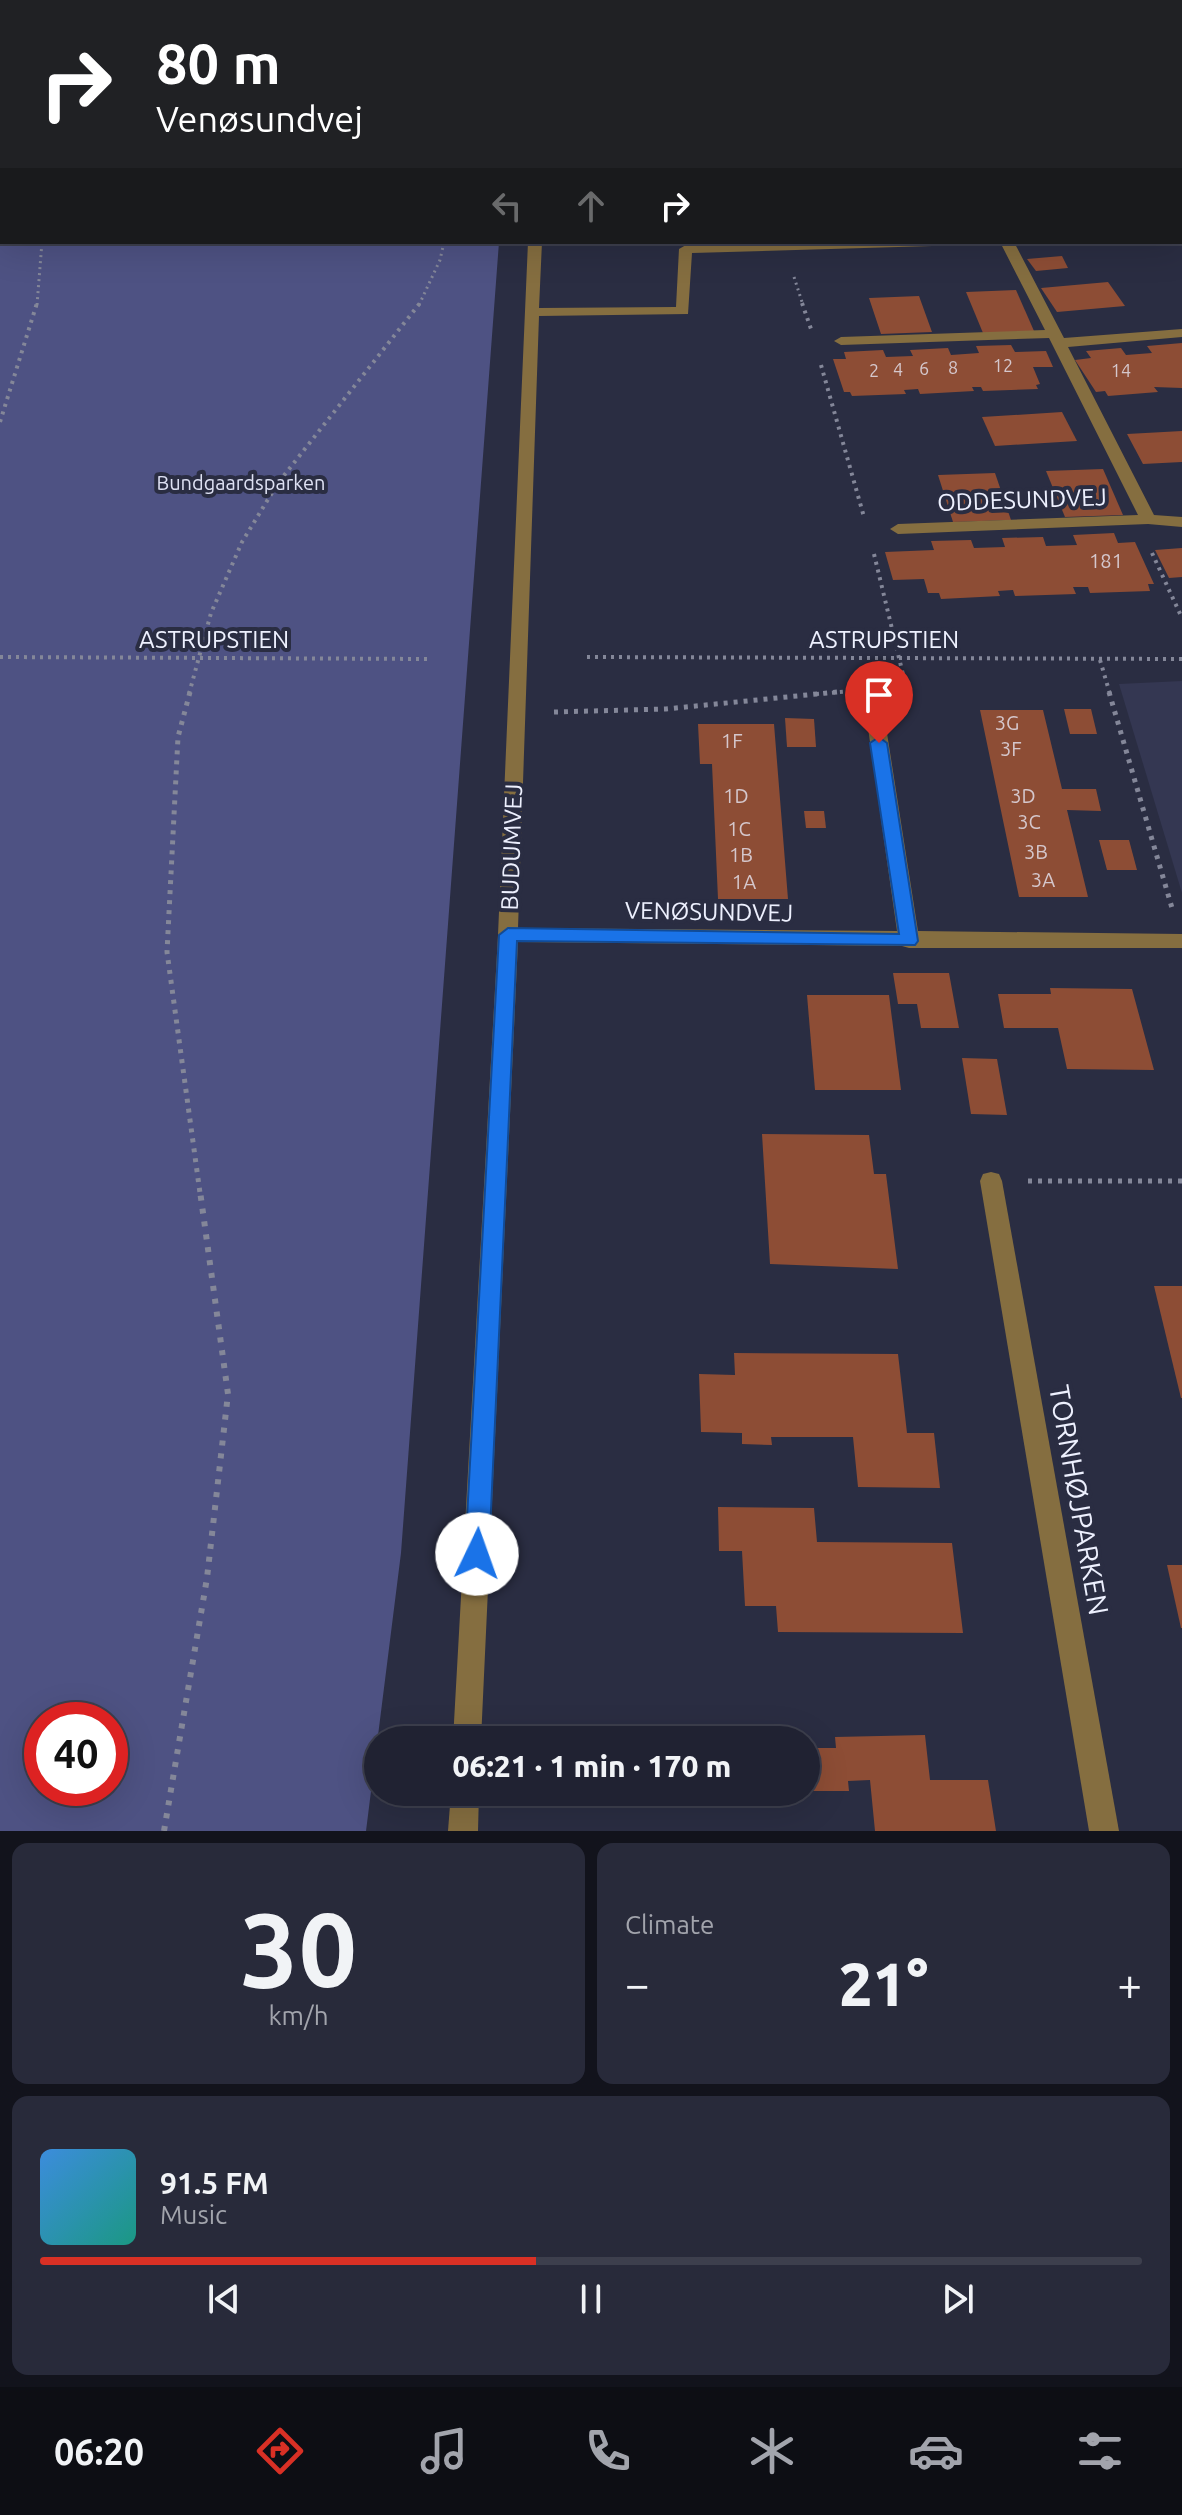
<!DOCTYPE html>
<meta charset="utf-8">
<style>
body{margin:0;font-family:Ubuntu,sans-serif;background:#282a3a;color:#f1f3f6;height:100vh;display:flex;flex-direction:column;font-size:30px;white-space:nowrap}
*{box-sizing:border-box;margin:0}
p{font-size:26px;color:#a2a4ac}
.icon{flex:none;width:44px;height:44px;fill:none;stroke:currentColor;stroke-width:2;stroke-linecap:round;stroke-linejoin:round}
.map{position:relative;height:1831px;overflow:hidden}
.drawer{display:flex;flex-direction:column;gap:12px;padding:12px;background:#12131c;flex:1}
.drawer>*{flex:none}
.guide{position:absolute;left:0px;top:0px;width:1182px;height:244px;box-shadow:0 8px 32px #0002,0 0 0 2px #3d3f4d;background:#202124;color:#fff;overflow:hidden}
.speed{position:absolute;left:24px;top:1702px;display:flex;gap:16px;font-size:40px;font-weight:700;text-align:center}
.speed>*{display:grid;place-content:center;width:104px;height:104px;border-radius:50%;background:#202232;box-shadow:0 8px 32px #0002,0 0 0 2px #3d3f4d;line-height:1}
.speed .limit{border:12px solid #d22;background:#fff;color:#111}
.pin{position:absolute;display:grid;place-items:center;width:68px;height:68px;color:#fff;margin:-82px -34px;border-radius:50% 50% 50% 0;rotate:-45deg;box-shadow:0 0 8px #0007}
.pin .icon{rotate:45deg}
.me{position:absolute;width:88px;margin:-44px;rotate:3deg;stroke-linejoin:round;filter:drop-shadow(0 0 6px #0008)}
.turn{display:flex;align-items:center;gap:28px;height:168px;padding:0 24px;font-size:36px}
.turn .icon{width:104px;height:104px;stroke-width:2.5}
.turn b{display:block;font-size:56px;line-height:68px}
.lanes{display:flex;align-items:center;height:76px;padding:0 24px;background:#0003;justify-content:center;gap:40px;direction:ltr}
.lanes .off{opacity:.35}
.big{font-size:60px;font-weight:800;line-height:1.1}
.drawer .widget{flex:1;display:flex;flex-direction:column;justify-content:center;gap:12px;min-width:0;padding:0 28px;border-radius:16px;background:#282a3a}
.drawer .dial{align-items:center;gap:0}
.dial b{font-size:104px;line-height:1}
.song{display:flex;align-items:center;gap:24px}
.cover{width:96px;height:96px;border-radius:12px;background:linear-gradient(135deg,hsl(210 70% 55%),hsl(170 70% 35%))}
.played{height:8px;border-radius:4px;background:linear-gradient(90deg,#d93025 45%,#3d3f4d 45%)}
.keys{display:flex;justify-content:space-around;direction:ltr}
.heat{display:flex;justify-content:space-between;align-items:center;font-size:44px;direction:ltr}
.drawer .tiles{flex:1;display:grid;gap:12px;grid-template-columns:1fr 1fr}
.widget:last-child{grid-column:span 2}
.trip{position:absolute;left:364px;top:1726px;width:456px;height:80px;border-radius:40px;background:#202232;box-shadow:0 8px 32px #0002,0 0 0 2px #3d3f4d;font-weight:800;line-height:80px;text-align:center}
.menu{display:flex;height:128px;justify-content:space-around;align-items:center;background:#0d0e14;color:#a2a4ac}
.menu .icon{width:56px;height:56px}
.menu .on{color:#d93025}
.menu b{font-size:36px;color:#f1f3f6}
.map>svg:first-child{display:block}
.built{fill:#343752}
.green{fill:#4e5283;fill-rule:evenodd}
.building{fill:#8d4d35}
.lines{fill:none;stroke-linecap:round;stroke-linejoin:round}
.path-far3{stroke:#848799;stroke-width:3;stroke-dasharray:2 4;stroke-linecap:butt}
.path-far2{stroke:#848799;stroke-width:4;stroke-dasharray:3 5;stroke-linecap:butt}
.path-far1{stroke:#848799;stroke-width:5;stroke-dasharray:4 6;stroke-linecap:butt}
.path{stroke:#848799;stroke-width:6;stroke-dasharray:5 8;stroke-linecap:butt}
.minor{fill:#856e40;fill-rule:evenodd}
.route{fill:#1a73e8;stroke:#114b97;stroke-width:2}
.labels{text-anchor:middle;stroke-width:8;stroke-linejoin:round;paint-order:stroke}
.far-number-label{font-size:18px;fill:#d5c7cc}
.far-park-label{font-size:20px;fill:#dee1f3;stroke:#2a2d42}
.number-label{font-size:20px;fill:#d5c7cc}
.street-label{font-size:24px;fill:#edf0fe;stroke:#2a2d42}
.near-street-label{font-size:28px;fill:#edf0fe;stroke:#2a2d42}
</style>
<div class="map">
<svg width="1182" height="1831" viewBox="0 0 1182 1831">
<rect width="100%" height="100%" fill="#2a2d42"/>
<!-- built -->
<polygon class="built" points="1182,681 1182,893 1119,684"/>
<!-- green -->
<path class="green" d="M0,0H546L2,2V242H499L401,1553L366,1831H0ZM42,1720H110V1788H42Z"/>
<!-- building -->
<g class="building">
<polygon points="1062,256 1068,268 1036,271 1027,259"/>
<polygon points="1108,282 1125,306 1057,312 1041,288"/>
<polygon points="1016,290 1034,331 983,333 966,292"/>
<polygon points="919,296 932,332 881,334 869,298"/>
<polygon points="1182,343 1182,388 1154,387 1158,392 1108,396 1105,391 1096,392 1075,360 1091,358 1086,351 1121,348 1126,355 1152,353 1147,346"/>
<polygon points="1011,345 1015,352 1046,351 1053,367 1033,367 1040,384 1036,385 1038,389 983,391 981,387 972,387 974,391 920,394 918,389 904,390 906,394 852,396 850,392 844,392 833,359 846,359 844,352 883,350 886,357 913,356 910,350 948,348 951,355 979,353 976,346"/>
<polygon points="1062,412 1077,441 995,446 982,417"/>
<polygon points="1182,431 1182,462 1143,464 1127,434"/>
<polygon points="1103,469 1123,515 1065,517 1046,471"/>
<polygon points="995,473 1011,520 953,522 938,475"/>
<polygon points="1114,533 1118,543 1135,542 1154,584 1148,584 1150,591 1090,593 1088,587 1073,587 1076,594 1015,596 1013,590 998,591 1000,596 941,599 939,593 928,593 924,579 893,580 885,552 934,550 931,541 971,540 974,548 1005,547 1002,538 1043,537 1046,546 1077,545 1073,535"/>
<polygon points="1182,548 1182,577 1169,578 1155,550"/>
<polygon points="1064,709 1091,709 1097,734 1070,734"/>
<polygon points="980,710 1043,710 1062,789 1096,789 1101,811 1067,810 1088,897 1019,897"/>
<polygon points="785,718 814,719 816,747 787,747"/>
<polygon points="698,724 774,724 788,899 718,899 712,764 700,764"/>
<polygon points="804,811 824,811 826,828 806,828"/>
<polygon points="1099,840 1129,840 1137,870 1107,870"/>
<polygon points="893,973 949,973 959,1028 921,1028 917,1004 898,1004"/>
<polygon points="1050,988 1132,989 1154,1070 1067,1069 1058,1028 1004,1028 998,994 1051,994"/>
<polygon points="807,995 889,995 901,1090 815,1090"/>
<polygon points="962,1058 997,1059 1007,1115 971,1114"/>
<polygon points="762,1134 869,1135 874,1174 886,1174 898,1269 770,1264"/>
<polygon points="1154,1286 1182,1286 1182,1398 1181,1398"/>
<polygon points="734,1353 898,1354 907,1433 934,1433 940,1488 858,1487 853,1437 771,1437 772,1445 742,1444 742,1433 701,1432 699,1374 735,1375"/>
<polygon points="718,1507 814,1508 817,1542 952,1543 963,1633 778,1632 776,1606 745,1606 742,1551 719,1551"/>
<polygon points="1167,1565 1182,1565 1182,1628 1181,1628"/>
<polygon points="925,1735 930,1780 988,1780 996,1831 875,1831 870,1780 848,1781 849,1791 806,1791 806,1748 836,1748 835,1737"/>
</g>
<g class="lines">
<!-- path-far3 -->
<g class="path-far3">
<polyline points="794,277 803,305"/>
<polyline points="37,305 42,242"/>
<polyline points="419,305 440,260 444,242"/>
</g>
<!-- path-far2 -->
<g class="path-far2">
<polyline points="802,303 811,329"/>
<polyline points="821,365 864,517"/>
<polyline points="0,422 37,303"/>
<polyline points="1152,553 1182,618"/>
<polyline points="874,554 906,687 897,687"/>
<polyline points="0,657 429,659"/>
<polyline points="587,657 1182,659"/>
<polyline points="1100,660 1110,694"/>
<polyline points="189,694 211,613 242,542 278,483 420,303"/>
<polyline points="816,694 851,691"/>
</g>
<!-- path-far1 -->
<g class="path-far1">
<polyline points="190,692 178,737 167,952 200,1193"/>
<polyline points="1109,692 1172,908"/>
<polyline points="554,712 666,709 837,692"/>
<polyline points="1028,1181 1182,1181"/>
</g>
<!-- path -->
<polyline class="path" points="164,1831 207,1578 228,1394 200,1191"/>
<!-- minor -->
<g class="minor">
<rect x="1180" y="46" width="2" height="6"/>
<rect x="1180" y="220" width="2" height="8"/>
<polygon points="528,242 542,242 539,308 676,307 679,249 686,245 939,242 932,246 692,253 688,314 539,316 518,928 897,931 866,714 875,708 884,714 918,931 1182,934 1182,948 909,948 902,946 518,942 481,1740 453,1740 498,935"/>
<polygon points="1000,242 1014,242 1064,338 1182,329 1182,337 1068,347 1154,515 1182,517 1182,527 1148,524 898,534 890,529 898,524 1138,515 1049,338 841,345 834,341 841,337 1045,330"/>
<polygon points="991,1172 999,1174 1002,1181 1119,1831 1089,1831 980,1181 983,1174"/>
<polygon points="451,1792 479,1792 478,1831 448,1831"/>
</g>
</g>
<!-- route -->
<polygon class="route" points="879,737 887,743 918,941 915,945 517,941 489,1554 485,1562 477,1566 468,1562 465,1554 499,935 508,928 899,934 870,743"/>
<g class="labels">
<!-- far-number labels -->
<g class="far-number-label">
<text x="1003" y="372">12</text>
<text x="953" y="374">8</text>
<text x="924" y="375">6</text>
<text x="898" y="376">4</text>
<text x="874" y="377">2</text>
<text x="1121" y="377">14</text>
</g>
<!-- far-park labels -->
<g class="far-park-label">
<text x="241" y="490">Bundgaardsparken</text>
</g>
<!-- number labels -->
<g class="number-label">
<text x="1106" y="568">181</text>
<text x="1007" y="730">3G</text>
<text x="732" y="748">1F</text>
<text x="1011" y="756">3F</text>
<text x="736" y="803">1D</text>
<text x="1023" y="803">3D</text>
<text x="1029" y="829">3C</text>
<text x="739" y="836">1C</text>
<text x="1036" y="859">3B</text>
<text x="741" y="862">1B</text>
<text x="1043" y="887">3A</text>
<text x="744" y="889">1A</text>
</g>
<!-- street labels -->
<g class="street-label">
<text transform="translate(1022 500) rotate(-2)" y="8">ODDESUNDVEJ</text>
<text x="214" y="648">ASTRUPSTIEN</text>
<text x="884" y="648">ASTRUPSTIEN</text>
<text transform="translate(512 847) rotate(-88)" y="8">BUDUMVEJ</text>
<text transform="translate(709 912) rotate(1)" y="8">VENØSUNDVEJ</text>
</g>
<!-- near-street labels -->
<g class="near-street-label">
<text transform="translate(1079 1500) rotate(80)" y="10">TORNHØJPARKEN</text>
</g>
</g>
</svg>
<div class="speed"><div class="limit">40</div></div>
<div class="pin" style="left:879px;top:743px;background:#d93025"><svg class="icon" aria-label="arrive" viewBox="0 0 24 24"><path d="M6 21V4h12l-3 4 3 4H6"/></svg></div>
<svg class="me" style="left:477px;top:1554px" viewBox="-20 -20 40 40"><circle r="19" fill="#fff"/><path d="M0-13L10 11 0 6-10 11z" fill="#1a73e8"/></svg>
<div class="trip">06:21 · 1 min · 170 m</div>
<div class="guide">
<div class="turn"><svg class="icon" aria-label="right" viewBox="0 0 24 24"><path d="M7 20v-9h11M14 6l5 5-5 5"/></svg><div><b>80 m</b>Venøsundvej</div></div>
<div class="lanes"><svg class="icon off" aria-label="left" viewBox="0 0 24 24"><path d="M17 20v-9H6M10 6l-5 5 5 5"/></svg><svg class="icon off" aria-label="ahead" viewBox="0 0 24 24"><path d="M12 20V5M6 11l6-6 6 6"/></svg><svg class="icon" aria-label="right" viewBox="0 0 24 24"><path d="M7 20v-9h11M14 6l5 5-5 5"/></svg></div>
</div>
</div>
<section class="drawer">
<div class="tiles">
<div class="widget dial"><b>30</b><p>km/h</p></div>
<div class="widget"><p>Climate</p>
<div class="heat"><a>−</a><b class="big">21°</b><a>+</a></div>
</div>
<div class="widget">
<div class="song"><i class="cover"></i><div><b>91.5 FM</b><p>Music</p></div></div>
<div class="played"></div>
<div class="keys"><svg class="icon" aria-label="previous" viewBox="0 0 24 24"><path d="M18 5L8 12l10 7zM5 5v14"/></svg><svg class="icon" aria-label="pause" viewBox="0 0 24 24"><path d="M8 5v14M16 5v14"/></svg><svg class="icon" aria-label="next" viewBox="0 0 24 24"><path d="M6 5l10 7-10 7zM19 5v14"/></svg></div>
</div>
</div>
</section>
<nav class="menu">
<b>06:20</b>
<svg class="icon on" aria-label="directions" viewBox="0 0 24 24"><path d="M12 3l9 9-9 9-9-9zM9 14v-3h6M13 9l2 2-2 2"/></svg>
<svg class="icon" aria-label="music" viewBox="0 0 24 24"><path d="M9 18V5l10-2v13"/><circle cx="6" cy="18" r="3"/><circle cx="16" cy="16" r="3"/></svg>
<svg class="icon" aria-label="phone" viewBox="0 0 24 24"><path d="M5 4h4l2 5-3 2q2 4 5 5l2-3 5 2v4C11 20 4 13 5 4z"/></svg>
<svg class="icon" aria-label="climate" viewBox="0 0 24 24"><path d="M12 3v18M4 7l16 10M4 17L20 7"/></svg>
<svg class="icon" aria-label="car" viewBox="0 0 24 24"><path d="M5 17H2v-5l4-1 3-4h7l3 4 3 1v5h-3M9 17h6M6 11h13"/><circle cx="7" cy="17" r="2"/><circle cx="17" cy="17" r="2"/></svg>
<svg class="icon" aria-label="filters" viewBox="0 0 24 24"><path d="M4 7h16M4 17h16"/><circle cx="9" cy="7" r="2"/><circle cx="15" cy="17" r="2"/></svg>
</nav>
